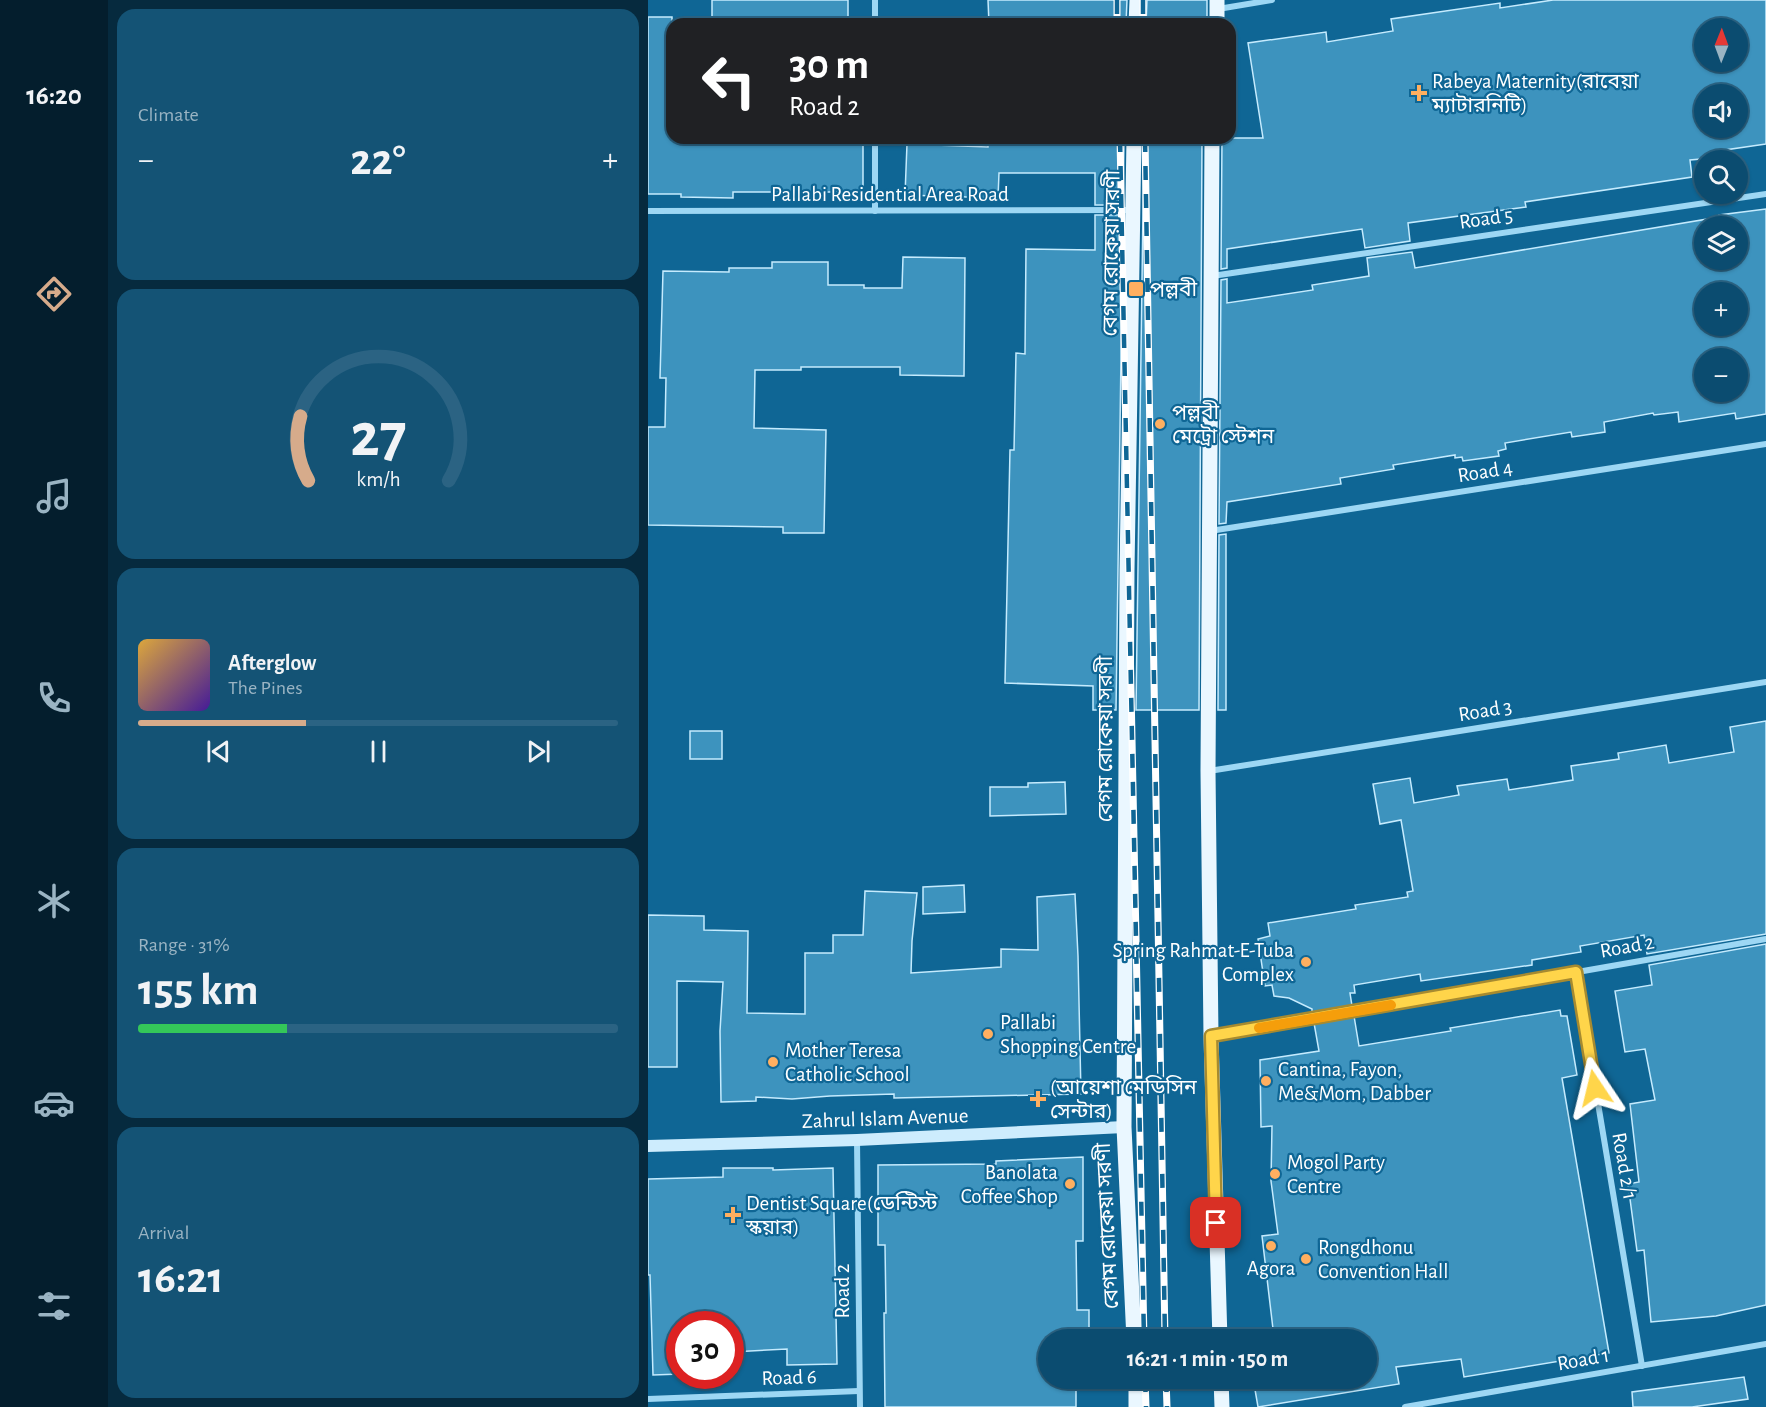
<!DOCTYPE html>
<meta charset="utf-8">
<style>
body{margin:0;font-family:"Alegreya Sans","Noto Sans Bengali",sans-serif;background:#145375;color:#f1f3f6;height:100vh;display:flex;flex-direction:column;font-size:22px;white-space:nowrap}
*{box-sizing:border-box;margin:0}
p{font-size:20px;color:#9ab4c3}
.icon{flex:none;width:33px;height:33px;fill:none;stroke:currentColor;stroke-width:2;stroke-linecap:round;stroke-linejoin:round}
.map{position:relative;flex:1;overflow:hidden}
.drawer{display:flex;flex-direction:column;gap:9px;padding:9px;background:#062a3e;width:540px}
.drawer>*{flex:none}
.top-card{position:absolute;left:18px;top:18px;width:570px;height:126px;border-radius:18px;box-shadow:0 2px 4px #0004,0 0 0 2px #2b6383;background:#202124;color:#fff;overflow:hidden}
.needle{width:39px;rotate:1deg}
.tools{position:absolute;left:1046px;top:18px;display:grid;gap:12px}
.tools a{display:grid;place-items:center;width:54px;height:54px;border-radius:50%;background:#0b4c70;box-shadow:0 2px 4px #0004,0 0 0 2px #2b6383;font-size:30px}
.speed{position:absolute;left:18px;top:1311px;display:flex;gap:12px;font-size:30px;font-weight:700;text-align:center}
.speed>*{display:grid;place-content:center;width:78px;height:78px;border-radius:50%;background:#0b4c70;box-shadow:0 2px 4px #0004,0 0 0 2px #2b6383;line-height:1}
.speed .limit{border:9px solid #d22;background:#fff;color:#111}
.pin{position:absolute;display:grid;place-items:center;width:51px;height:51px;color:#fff;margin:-26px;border-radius:12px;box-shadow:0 3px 9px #0006}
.me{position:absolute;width:66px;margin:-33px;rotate:350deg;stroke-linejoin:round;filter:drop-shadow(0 0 4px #0008)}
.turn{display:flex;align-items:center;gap:21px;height:126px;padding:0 24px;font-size:27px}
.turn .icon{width:78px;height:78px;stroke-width:2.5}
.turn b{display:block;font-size:42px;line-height:51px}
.big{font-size:45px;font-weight:600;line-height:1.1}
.drawer .tile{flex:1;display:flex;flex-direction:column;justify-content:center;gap:9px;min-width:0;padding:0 21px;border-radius:18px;background:#145375}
.drawer .dial{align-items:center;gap:0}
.dial svg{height:156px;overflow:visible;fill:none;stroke:#2b6383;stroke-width:7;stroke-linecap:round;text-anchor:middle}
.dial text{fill:#f1f3f6;stroke:none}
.song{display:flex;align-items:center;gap:18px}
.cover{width:72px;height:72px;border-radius:9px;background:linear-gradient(135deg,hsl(40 70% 55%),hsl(260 70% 35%))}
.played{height:6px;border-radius:3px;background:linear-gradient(90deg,#d6ab8b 35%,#2b6383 35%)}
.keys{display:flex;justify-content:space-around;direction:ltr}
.heat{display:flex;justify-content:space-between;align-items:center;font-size:33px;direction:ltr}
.charge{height:9px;border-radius:4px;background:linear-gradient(90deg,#34c759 31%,#2b6383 0)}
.trip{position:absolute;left:390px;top:1329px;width:339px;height:60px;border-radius:30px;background:#0b4c70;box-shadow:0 2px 4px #0004,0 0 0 2px #2b6383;font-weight:600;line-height:60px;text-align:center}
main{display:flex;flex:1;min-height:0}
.menu{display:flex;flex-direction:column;width:108px;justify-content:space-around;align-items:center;background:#041e2d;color:#9ab4c3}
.menu .icon{width:42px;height:42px}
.menu .current{color:#d6ab8b}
.menu b{font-size:27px;color:#f1f3f6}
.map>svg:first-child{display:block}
.building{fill:#3d93be;stroke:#c5ebfe;stroke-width:1.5;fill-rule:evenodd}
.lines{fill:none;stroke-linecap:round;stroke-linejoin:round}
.street{stroke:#9dd7f4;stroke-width:6}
.secondary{stroke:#cdecfd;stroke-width:12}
.primary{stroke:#eaf7ff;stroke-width:15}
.rail-casing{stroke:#fff;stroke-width:7}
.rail{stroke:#0f6695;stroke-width:4.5;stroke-dasharray:14;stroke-linecap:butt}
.route-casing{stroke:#a68a30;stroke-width:15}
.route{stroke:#ffd54a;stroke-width:10}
.slow{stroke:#f59e0b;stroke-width:10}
.poi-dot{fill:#ffaf60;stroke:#0f6695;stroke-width:2}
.labels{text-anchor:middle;stroke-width:4.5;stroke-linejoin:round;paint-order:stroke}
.poi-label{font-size:21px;fill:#fff;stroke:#0f6695;text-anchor:start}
.street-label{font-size:21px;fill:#fff;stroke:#0f6695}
</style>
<main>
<nav class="menu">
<b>16:20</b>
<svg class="icon current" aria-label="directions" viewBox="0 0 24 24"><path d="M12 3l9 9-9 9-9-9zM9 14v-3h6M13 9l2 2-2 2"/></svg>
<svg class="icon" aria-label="music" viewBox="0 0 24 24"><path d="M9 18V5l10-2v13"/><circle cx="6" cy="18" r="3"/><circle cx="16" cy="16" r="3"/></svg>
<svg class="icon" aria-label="phone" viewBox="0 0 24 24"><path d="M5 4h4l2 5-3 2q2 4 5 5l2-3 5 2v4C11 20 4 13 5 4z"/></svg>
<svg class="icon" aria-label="climate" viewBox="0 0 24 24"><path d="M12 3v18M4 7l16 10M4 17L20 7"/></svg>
<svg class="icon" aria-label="car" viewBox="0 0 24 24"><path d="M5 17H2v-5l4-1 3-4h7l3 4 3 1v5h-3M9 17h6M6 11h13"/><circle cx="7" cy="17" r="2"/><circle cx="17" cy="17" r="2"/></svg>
<svg class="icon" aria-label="filters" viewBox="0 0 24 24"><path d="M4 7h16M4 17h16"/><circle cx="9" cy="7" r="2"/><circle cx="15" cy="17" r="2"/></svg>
</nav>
<section class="drawer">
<div class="tile"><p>Climate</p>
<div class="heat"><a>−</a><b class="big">22°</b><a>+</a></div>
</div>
<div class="tile dial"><svg viewBox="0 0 100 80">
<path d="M14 69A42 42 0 1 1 86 69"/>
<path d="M14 69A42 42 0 0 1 10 36" stroke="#d6ab8b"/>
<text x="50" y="56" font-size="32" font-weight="700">27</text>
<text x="50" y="72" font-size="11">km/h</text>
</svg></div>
<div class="tile">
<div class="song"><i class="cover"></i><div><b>Afterglow</b><p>The Pines</p></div></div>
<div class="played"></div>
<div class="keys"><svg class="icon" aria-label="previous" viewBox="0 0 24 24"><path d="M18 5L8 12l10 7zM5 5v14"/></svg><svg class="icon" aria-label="pause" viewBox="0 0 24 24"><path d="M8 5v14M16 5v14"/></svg><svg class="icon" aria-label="next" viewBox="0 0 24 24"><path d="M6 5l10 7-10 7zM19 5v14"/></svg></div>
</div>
<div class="tile"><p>Range · 31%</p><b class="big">155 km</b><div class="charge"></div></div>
<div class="tile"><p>Arrival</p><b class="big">16:21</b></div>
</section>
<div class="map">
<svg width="1118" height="1407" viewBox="0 0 1118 1407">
<rect width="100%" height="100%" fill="#0f6695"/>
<!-- building -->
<g class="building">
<rect x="64" y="0" width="136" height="24"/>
<polygon points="340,0 479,0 478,24 341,24"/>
<polygon points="499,0 559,0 559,24 498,24"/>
<path d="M905,0H1118V144L1077,150V157L1042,160L1044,177L877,202L878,207L760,223L762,241L717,248L714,229L579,249V268L573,269L574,138H615L600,43L678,32L679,42L745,31L743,19L852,3V8ZM1056,28H1089V62H1056ZM1056,94H1089V128H1056Z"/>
<polygon points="0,17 24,17 24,138 215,138 215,192 85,192 85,198 33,197 33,194 0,194"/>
<polygon points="340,138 476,138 475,205 447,205 447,173 351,173 350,198 257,195 259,144 340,147"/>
<polygon points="496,138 554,138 551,710 488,710"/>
<path d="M1118,209V414L1088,419L1087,413L1031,422L1030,412L1006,415L1005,413L956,422L957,432L924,437L923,432L857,443L858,449L850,451L851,456L815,461L814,457L807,458V455L745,465L746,469L692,478L693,484L579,502L578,523L571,524L573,280L579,279V303L665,290L664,285L721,276L719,258L764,252L767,268L1071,217V215ZM1056,226H1089V260H1056ZM1056,292H1089V326H1056ZM1056,358H1089V392H1056Z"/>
<polygon points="447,215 475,215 468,710 445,710 445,686 357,683 362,450 366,450 368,353 377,354 378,249 447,250"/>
<polygon points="255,257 317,258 316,376 252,375 252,367 153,367 153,370 107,370 106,428 178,430 176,533 135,533 135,527 0,525 0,427 17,427 18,378 12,378 15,271 81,272 81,268 124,268 124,262 180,262 180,285 216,285 216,288 254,288"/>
<polygon points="578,534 578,710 570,710 571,535"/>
<polygon points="1118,721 1118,934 999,954 996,935 932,946 933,952 884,960 884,965 773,981 772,974 706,985 707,993 702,993 704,1006 664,1013 664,1009 641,998 626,996 624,985 617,986 610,939 622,936 620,923 708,909 707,905 760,897 759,892 765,891 753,820 732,824 725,784 762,778 766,803 811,795 809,786 859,779 861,790 925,780 923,766 971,759 970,753 1018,745 1021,763 1086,752 1082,727"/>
<rect x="42" y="731" width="32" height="28"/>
<polygon points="417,782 418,814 342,816 342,787 380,787 380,783"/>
<polygon points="316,885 317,912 275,914 275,887"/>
<polygon points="217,891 269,893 264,941 263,973 353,967 353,949 390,950 389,897 427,894 430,956 433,1094 246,1098 246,1094 182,1096 144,1099 108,1097 108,1101 73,1102 72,1031 75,982 29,981 29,1067 0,1067 0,915 56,916 56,930 100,931 99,1013 157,1014 157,953 185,953 185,935 215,935"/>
<polygon points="1118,944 1118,1305 1068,1316 1003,1322 996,1250 989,1251 980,1184 991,1182 982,1104 1007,1100 997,1049 977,1052 967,991 1004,985 1001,965"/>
<polygon points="912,1010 913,1016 919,1016 929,1075 914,1078 961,1353 816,1377 813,1359 748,1367 751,1384 610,1407 605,1378 718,1378 718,1340 599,1340 598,1334 625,1329 614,1236 630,1234 623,1181 624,1126 613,1127 612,1060 671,1051 666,1023 706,1016 711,1046 803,1031 802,1028"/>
<polygon points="435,1157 435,1241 428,1241 429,1310 441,1310 441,1340 400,1340 400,1378 428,1378 428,1407 237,1407 236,1313 238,1313 237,1245 230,1245 230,1165 348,1164 348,1161"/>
<polygon points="75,1168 125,1168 125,1170 185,1168 189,1364 139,1365 139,1349 84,1352 83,1324 32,1324 32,1374 5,1375 2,1275 0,1275 0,1179 75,1177"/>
<polygon points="1096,1377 1100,1399 1044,1407 985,1407 984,1392"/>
</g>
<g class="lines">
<!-- street -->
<g class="street">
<polyline points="227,0 227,24"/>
<polyline points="570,9 624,0"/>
<polyline points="227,138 227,211"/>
<polyline points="0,211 484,210"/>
<polyline points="564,276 1118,194"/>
<polyline points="562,531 1118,444"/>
<polyline points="561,771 1118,682"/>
<polyline points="928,972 994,1366"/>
<polyline points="564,1036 1118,939"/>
<polyline points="209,1140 212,1407"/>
<polyline points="0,1399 211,1391"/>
<polyline points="757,1407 1118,1344"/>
</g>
<!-- secondary -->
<polyline class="secondary" points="0,1146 209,1140 476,1127"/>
<!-- primary -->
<g class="primary">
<polyline points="488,24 489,0"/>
<polyline points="569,24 569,0"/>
<polyline points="564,138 560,771 563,1037 572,1340"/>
<polyline points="486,1340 476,1127 479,570 486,138"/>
<polyline points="488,1378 488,1407"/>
<polyline points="573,1378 574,1407"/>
</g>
<!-- rail casing -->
<g class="rail-casing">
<g id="rail">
<polyline points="469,0 469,24"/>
<polyline points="495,0 495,24"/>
<polyline points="472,138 496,1340"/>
<polyline points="497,138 517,1340"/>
<polyline points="497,1378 498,1407"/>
<polyline points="518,1378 519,1407"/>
</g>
</g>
<!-- rail -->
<use href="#rail" class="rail"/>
</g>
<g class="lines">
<!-- route casing -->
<g class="route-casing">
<polyline id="route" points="568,1223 563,1036 928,972 947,1088"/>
</g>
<!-- route -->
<use href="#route" class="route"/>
<!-- slow -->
<polyline class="slow" points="611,1028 743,1005"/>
</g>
<!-- markers -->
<g class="poi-dot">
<path d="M768 84h6v6h6v6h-6v6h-6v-6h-6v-6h6z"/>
<rect x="480" y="281" width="16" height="16" rx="3"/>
<circle cx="512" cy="424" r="6"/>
<circle cx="658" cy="962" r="6"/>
<circle cx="340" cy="1034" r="6"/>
<circle cx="125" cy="1062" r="6"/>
<circle cx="618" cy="1081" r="6"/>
<path d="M387 1090h6v6h6v6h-6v6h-6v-6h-6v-6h6z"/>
<circle cx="627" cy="1174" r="6"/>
<circle cx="422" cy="1184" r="6"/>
<path d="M82 1206h6v6h6v6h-6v6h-6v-6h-6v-6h6z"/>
<circle cx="623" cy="1246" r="6"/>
<circle cx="658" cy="1259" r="6"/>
</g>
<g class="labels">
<!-- poi labels -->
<g class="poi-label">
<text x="784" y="88">Rabeya Maternity(রাবেয়া<tspan x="784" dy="24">ম্যাটারনিটি)</tspan></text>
<text x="502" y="296">পল্লবী</text>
<text x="524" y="419">পল্লবী<tspan x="524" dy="24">মেট্রো স্টেশন</tspan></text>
<text x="646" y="957" text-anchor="end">Spring Rahmat-E-Tuba<tspan x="646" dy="24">Complex</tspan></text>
<text x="352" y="1029">Pallabi<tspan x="352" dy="24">Shopping Centre</tspan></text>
<text x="137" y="1057">Mother Teresa<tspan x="137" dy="24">Catholic School</tspan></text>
<text x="630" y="1076">Cantina, Fayon,<tspan x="630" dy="24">Me&amp;Mom, Dabber</tspan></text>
<text x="402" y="1094">(আয়েশা মেডিসিন<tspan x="402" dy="24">সেন্টার)</tspan></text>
<text x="639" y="1169">Mogol Party<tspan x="639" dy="24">Centre</tspan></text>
<text x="410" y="1179" text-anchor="end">Banolata<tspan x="410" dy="24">Coffee Shop</tspan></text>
<text x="98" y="1210">Dentist Square(ডেন্টিস্ট<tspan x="98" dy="24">স্কয়ার)</tspan></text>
<text x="670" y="1254">Rongdhonu<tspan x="670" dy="24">Convention Hall</tspan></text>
<text x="623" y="1275" text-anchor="middle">Agora</text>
</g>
<!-- street labels -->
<g class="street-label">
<text x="242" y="201">Pallabi Residential Area Road</text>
<text transform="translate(838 218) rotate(-8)" y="7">Road 5</text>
<text transform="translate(463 253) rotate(-89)" y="7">বেগম রোকেয়া সরণী</text>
<text transform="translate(837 471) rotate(-9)" y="7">Road 4</text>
<text transform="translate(837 710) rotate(-9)" y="7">Road 3</text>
<text transform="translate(457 739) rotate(-90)" y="7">বেগম রোকেয়া সরণী</text>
<text transform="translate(979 946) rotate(-10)" y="7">Road 2</text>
<text transform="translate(237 1118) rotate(-2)" y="7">Zahrul Islam Avenue</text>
<text transform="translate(977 1166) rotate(80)" y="7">Road 2/1</text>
<text transform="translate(459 1226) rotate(-93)" y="7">বেগম রোকেয়া সরণী</text>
<text transform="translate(194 1291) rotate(-90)" y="7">Road 2</text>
<text transform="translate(935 1359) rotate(-10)" y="7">Road 1</text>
<text transform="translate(141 1377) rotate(-2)" y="7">Road 6</text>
</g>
</g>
</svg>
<div class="tools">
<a><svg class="needle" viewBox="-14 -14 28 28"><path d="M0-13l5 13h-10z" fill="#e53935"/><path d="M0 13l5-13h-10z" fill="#9ab4c3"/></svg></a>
<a><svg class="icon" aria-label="sound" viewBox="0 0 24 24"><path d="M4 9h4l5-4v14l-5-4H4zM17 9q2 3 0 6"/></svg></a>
<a><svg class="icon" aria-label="search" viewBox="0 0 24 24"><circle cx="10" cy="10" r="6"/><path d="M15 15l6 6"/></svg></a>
<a><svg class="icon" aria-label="layers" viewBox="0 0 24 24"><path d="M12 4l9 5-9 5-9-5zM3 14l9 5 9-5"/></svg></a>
<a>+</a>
<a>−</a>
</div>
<div class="speed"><div class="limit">30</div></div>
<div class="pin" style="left:568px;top:1223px;background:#d93025"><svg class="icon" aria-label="arrive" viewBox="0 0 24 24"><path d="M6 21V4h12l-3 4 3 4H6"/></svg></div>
<svg class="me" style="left:947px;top:1088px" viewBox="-20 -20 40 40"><path d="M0-17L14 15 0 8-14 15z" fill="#ffd54a" stroke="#fff" stroke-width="4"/></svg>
<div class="trip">16:21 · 1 min · 150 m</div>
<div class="top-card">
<div class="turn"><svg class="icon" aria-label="left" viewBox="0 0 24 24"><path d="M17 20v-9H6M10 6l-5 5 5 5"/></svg><div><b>30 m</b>Road 2</div></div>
</div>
</div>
</main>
